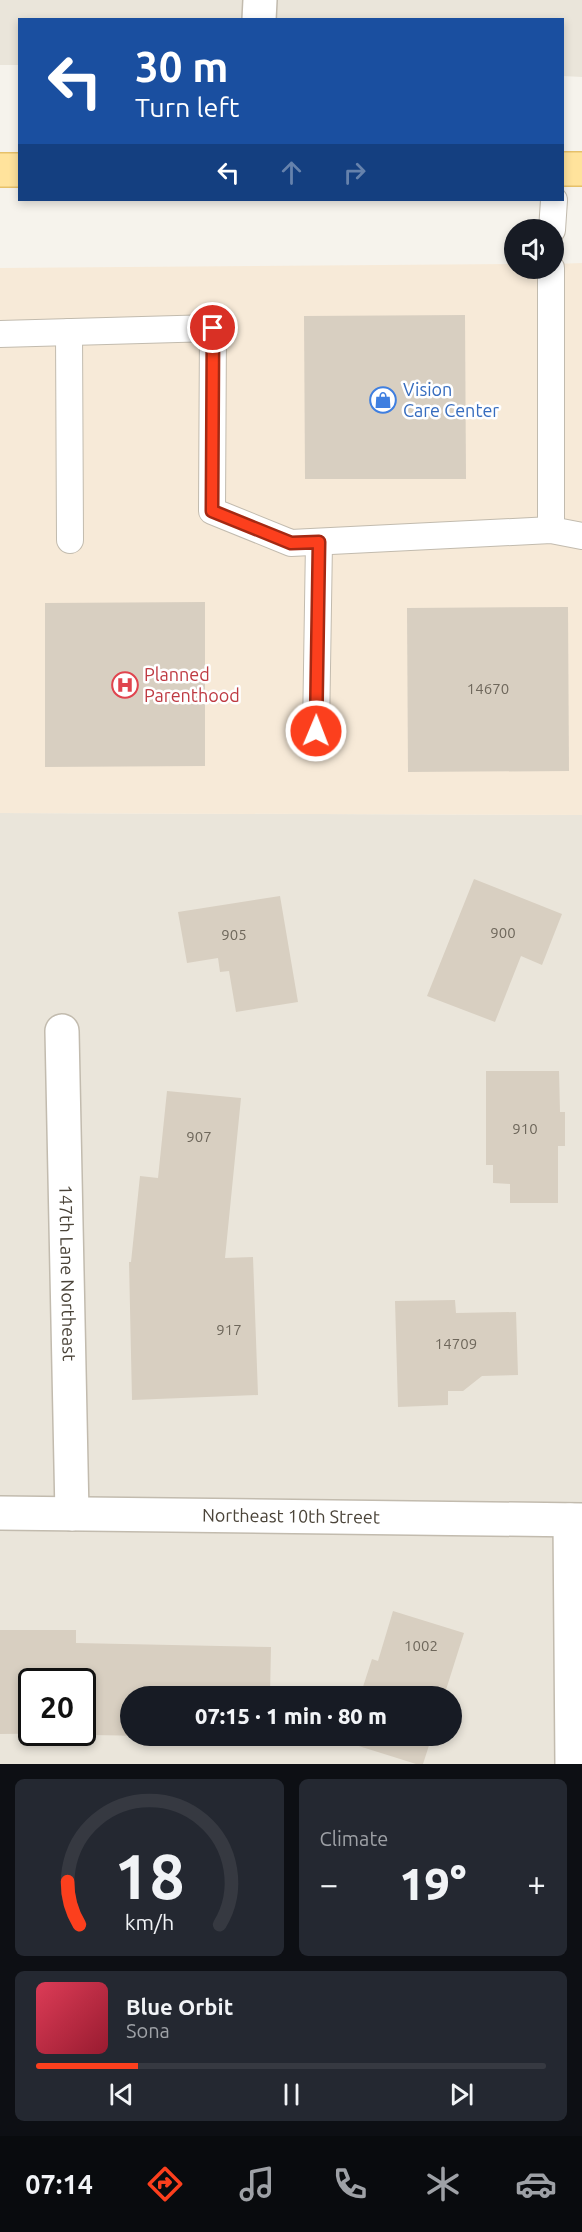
<!DOCTYPE html>
<meta charset="utf-8">
<style>
body{margin:0;font-family:Ubuntu,sans-serif;background:#242831;color:#f1f3f6;height:100vh;display:flex;flex-direction:column;font-size:22px;white-space:nowrap}
*{box-sizing:border-box;margin:0}
p{font-size:20px;color:#9ea1a6}
.icon{flex:none;width:33px;height:33px;fill:none;stroke:currentColor;stroke-width:2;stroke-linecap:round;stroke-linejoin:round}
.map{position:relative;height:1764px;overflow:hidden}
.sheet{display:flex;flex-direction:column;gap:15px;padding:15px;background:#0d0f14;flex:1}
.sheet>*{flex:none}
.top-card{position:absolute;left:18px;top:18px;width:546px;height:183px;border-radius:0px;box-shadow:0 3px 9px #0003;background:#1a4fa0;color:#fff;overflow:hidden}
.fabs{position:absolute;left:504px;top:219px;display:grid;gap:12px}
.fabs a{display:grid;place-items:center;width:60px;height:60px;border-radius:50%;background:#171b24;box-shadow:0 3px 9px #0003;font-size:30px}
.speed{position:absolute;left:18px;top:1668px;display:flex;gap:12px;font-size:30px;font-weight:700;text-align:center}
.speed>*{display:grid;place-content:center;width:78px;height:78px;border-radius:50%;background:#171b24;box-shadow:0 3px 9px #0003;line-height:1}
.speed .limit{border:3px solid #111;border-radius:9px;background:#fff;color:#111}
.pin{position:absolute;display:grid;place-items:center;width:51px;height:51px;color:#fff;margin:-26px;border:3px solid #fff;border-radius:50%;box-shadow:0 2px 6px #0007}
.me{position:absolute;width:66px;margin:-33px;rotate:1deg;stroke-linejoin:round;filter:drop-shadow(0 0 4px #0008)}
.turn{display:flex;align-items:center;gap:21px;height:126px;padding:0 18px;font-size:27px}
.turn .icon{width:78px;height:78px;stroke-width:2.5}
.turn b{display:block;font-size:42px;line-height:51px}
.lanes{display:flex;align-items:center;height:57px;padding:0 18px;background:#0003;justify-content:center;gap:30px;direction:ltr}
.lanes .off{opacity:.35}
.big{font-size:45px;font-weight:800;line-height:1.1}
.sheet .card{flex:1;display:flex;flex-direction:column;justify-content:center;gap:9px;min-width:0;padding:0 21px;border-radius:9px;background:#242831}
.sheet .dial{align-items:center;gap:0}
.dial svg{height:156px;overflow:visible;fill:none;stroke:#363941;stroke-width:7;stroke-linecap:round;text-anchor:middle}
.dial text{fill:#f1f3f6;stroke:none}
.song{display:flex;align-items:center;gap:18px}
.cover{width:72px;height:72px;border-radius:9px;background:linear-gradient(135deg,hsl(350 70% 55%),hsl(350 70% 35%))}
.played{height:6px;border-radius:3px;background:linear-gradient(90deg,#fc3f1d 20%,#363941 20%)}
.keys{display:flex;justify-content:space-around;direction:ltr}
.heat{display:flex;justify-content:space-between;align-items:center;font-size:33px;direction:ltr}
.sheet .tiles{flex:1;display:grid;gap:15px;grid-template-columns:1fr 1fr}
.card:last-child{grid-column:span 2}
.trip{position:absolute;left:120px;top:1686px;width:342px;height:60px;border-radius:30px;background:#171b24;box-shadow:0 3px 9px #0003;font-weight:800;line-height:60px;text-align:center}
.tabs{display:flex;height:96px;justify-content:space-around;align-items:center;background:#090b0e;color:#9ea1a6}
.tabs .icon{width:42px;height:42px}
.tabs .active{color:#fc3f1d}
.tabs b{font-size:27px;color:#f1f3f6}
.map>svg:first-child{display:block}
.residential{fill:#eae5da;fill-rule:evenodd}
.commercial{fill:#f7ead8}
.building{fill:#d8cfc1;fill-rule:evenodd}
.lines{fill:none;stroke-linecap:round;stroke-linejoin:round}
.lane-casing{stroke:#c2bbae;stroke-width:28}
.street-casing{stroke:#c2bbae;stroke-width:36}
.primary-casing{stroke:#e6c16a;stroke-width:36}
.lane{stroke:#fff;stroke-width:26}
.street{stroke:#fff;stroke-width:33}
.primary{stroke:#ffe39c;stroke-width:33}
.route-casing{stroke:#a42913;stroke-width:15}
.route{stroke:#fc3f1d;stroke-width:10}
.labels{text-anchor:middle;stroke-width:5;stroke-linejoin:round;paint-order:stroke}
.number-label{font-size:15px;fill:#6e675b}
.shop-label{font-size:18px;fill:#366cbe;stroke:#fff;text-anchor:start}
.health-label{font-size:18px;fill:#be3a42;stroke:#fff;text-anchor:start}
.street-label{font-size:18px;fill:#4b4439;stroke:#fff}
</style>
<div class="map">
<svg width="582" height="1764" viewBox="0 0 582 1764">
<rect width="100%" height="100%" fill="#f6f3ec"/>
<!-- residential -->
<g class="residential">
<polygon points="0,0 582,0 582,77 563,76 562,20 20,20 19,65 0,65"/>
<path d="M0,813L582,815V1764H0ZM32,1682H82V1732H32ZM130,1696H452V1736H130Z"/>
</g>
<!-- commercial -->
<polygon class="commercial" points="582,263 582,815 0,813 0,268 514,264 514,268 554,268 554,264"/>
<!-- building -->
<g class="building">
<polygon points="465,315 466,479 305,479 304,316"/>
<polygon points="205,602 205,766 45,767 45,603"/>
<polygon points="568,607 569,771 408,772 407,608"/>
<polygon points="474,879 562,914 542,965 521,956 495,1022 427,996"/>
<polygon points="280,896 298,1002 236,1012 229,971 220,972 218,958 187,963 178,912"/>
<polygon points="486,1071 559,1071 560,1112 565,1112 565,1146 558,1146 558,1203 510,1203 510,1184 493,1183 493,1165 486,1165"/>
<polygon points="167,1091 241,1098 225,1258 253,1257 258,1395 132,1400 129,1262 131,1262 140,1176 158,1178"/>
<polygon points="455,1300 456,1313 516,1312 518,1375 482,1376 463,1391 448,1391 448,1405 398,1407 395,1301"/>
<polygon points="393,1611 464,1633 444,1696 360,1696 372,1659 378,1661"/>
<path d="M0,1630H76V1643L271,1647L270,1696H130V1736H270V1738L91,1735V1733L0,1734ZM32,1682H82V1732H32Z"/>
<polygon points="348,1736 432,1736 423,1764 416,1764 346,1742"/>
</g>
<g class="lines">
<!-- lane casing -->
<g class="lane-casing">
<g id="lane">
<polyline points="552,230 554,200"/>
<polyline points="69,332 70,540"/>
<polyline points="0,334 213,328 212,511 291,543 551,530 582,536"/>
<polyline points="551,530 551,268"/>
<polyline points="316,731 319,542"/>
</g>
</g>
<!-- street casing -->
<g class="street-casing">
<g id="street">
<polyline points="259,20 260,0"/>
<path id="s1" d="M62,1031L72,1514"/>
<path id="s2" d="M0,1513L582,1520"/>
<polyline points="570,1520 572,1764"/>
</g>
</g>
<!-- primary casing -->
<g class="primary-casing">
<g id="primary">
<polyline points="562,169 582,169"/>
<polyline points="0,170 20,170"/>
</g>
</g>
<!-- lane -->
<use href="#lane" class="lane"/>
<!-- street -->
<use href="#street" class="street"/>
<!-- primary -->
<use href="#primary" class="primary"/>
</g>
<g class="lines">
<!-- route casing -->
<g class="route-casing">
<polyline id="route" points="213,328 212,511 291,543 319,542 316,731"/>
</g>
<!-- route -->
<use href="#route" class="route"/>
</g>
<!-- icons -->
<defs>
<g id="shop-ring" transform="scale(1.35)"><circle r="9.5" fill="#fff" stroke="#3f7fe0" stroke-width="1.5"/><path d="M-5-2.5h2.3a2.7 3.5 0 0 1 5.4 0H5L5.5 6h-11ZM-1.5-2.5h3a1.5 2.3 0 0 0-3 0Z" fill="#3f7fe0"/></g>
<g id="hospital-ring" transform="scale(1.35)"><circle r="9.5" fill="#fff" stroke="#e0444e" stroke-width="1.5"/><path d="M-5-5h3v3.5h4V-5h3V5h-3V1.5h-4V5h-3Z" fill="#e0444e"/></g>
</defs>
<g fill-rule="evenodd">
<use href="#shop-ring" x="383" y="400"/>
<use href="#hospital-ring" x="125" y="685"/>
</g>
<g class="labels">
<!-- number labels -->
<g class="number-label">
<text x="488" y="694">14670</text>
<text x="503" y="938">900</text>
<text x="234" y="940">905</text>
<text x="525" y="1134">910</text>
<text x="199" y="1142">907</text>
<text x="229" y="1335">917</text>
<text x="456" y="1349">14709</text>
<text x="421" y="1651">1002</text>
</g>
<!-- shop labels -->
<g class="shop-label">
<text x="403" y="396">Vision<tspan x="403" dy="21">Care Center</tspan></text>
</g>
<!-- health labels -->
<g class="health-label">
<text x="144" y="681">Planned<tspan x="144" dy="21">Parenthood</tspan></text>
</g>
<!-- street labels -->
<g class="street-label">
<text dy="6" stroke="none"><textPath href="#s1" startOffset="242">147th Lane Northeast</textPath></text>
<text dy="6" stroke="none"><textPath href="#s2" startOffset="291">Northeast 10th Street</textPath></text>
</g>
</g>
</svg>
<div class="fabs">
<a><svg class="icon" aria-label="sound" viewBox="0 0 24 24"><path d="M4 9h4l5-4v14l-5-4H4zM17 9q2 3 0 6"/></svg></a>
</div>
<div class="speed"><div class="limit">20</div></div>
<div class="pin" style="left:213px;top:328px;background:#d93025"><svg class="icon" aria-label="arrive" viewBox="0 0 24 24"><path d="M6 21V4h12l-3 4 3 4H6"/></svg></div>
<svg class="me" style="left:316px;top:731px" viewBox="-20 -20 40 40"><circle r="17" fill="#fc3f1d" stroke="#fff" stroke-width="3"/><path d="M0-11L8 9 0 5-8 9z" fill="#fff"/></svg>
<div class="trip">07:15 · 1 min · 80 m</div>
<div class="top-card">
<div class="turn"><svg class="icon" aria-label="left" viewBox="0 0 24 24"><path d="M17 20v-9H6M10 6l-5 5 5 5"/></svg><div><b>30 m</b>Turn left</div></div>
<div class="lanes"><svg class="icon" aria-label="left" viewBox="0 0 24 24"><path d="M17 20v-9H6M10 6l-5 5 5 5"/></svg><svg class="icon off" aria-label="ahead" viewBox="0 0 24 24"><path d="M12 20V5M6 11l6-6 6 6"/></svg><svg class="icon off" aria-label="right" viewBox="0 0 24 24"><path d="M7 20v-9h11M14 6l5 5-5 5"/></svg></div>
</div>
</div>
<section class="sheet">
<div class="tiles">
<div class="card dial"><svg viewBox="0 0 100 80">
<path d="M14 69A42 42 0 1 1 86 69"/>
<path d="M14 69A42 42 0 0 1 8 47" stroke="#fc3f1d"/>
<text x="50" y="56" font-size="32" font-weight="700">18</text>
<text x="50" y="72" font-size="11">km/h</text>
</svg></div>
<div class="card"><p>Climate</p>
<div class="heat"><a>−</a><b class="big">19°</b><a>+</a></div>
</div>
<div class="card">
<div class="song"><i class="cover"></i><div><b>Blue Orbit</b><p>Sona</p></div></div>
<div class="played"></div>
<div class="keys"><svg class="icon" aria-label="previous" viewBox="0 0 24 24"><path d="M18 5L8 12l10 7zM5 5v14"/></svg><svg class="icon" aria-label="pause" viewBox="0 0 24 24"><path d="M8 5v14M16 5v14"/></svg><svg class="icon" aria-label="next" viewBox="0 0 24 24"><path d="M6 5l10 7-10 7zM19 5v14"/></svg></div>
</div>
</div>
</section>
<nav class="tabs">
<b>07:14</b>
<svg class="icon active" aria-label="directions" viewBox="0 0 24 24"><path d="M12 3l9 9-9 9-9-9zM9 14v-3h6M13 9l2 2-2 2"/></svg>
<svg class="icon" aria-label="music" viewBox="0 0 24 24"><path d="M9 18V5l10-2v13"/><circle cx="6" cy="18" r="3"/><circle cx="16" cy="16" r="3"/></svg>
<svg class="icon" aria-label="phone" viewBox="0 0 24 24"><path d="M5 4h4l2 5-3 2q2 4 5 5l2-3 5 2v4C11 20 4 13 5 4z"/></svg>
<svg class="icon" aria-label="climate" viewBox="0 0 24 24"><path d="M12 3v18M4 7l16 10M4 17L20 7"/></svg>
<svg class="icon" aria-label="car" viewBox="0 0 24 24"><path d="M5 17H2v-5l4-1 3-4h7l3 4 3 1v5h-3M9 17h6M6 11h13"/><circle cx="7" cy="17" r="2"/><circle cx="17" cy="17" r="2"/></svg>
</nav>
